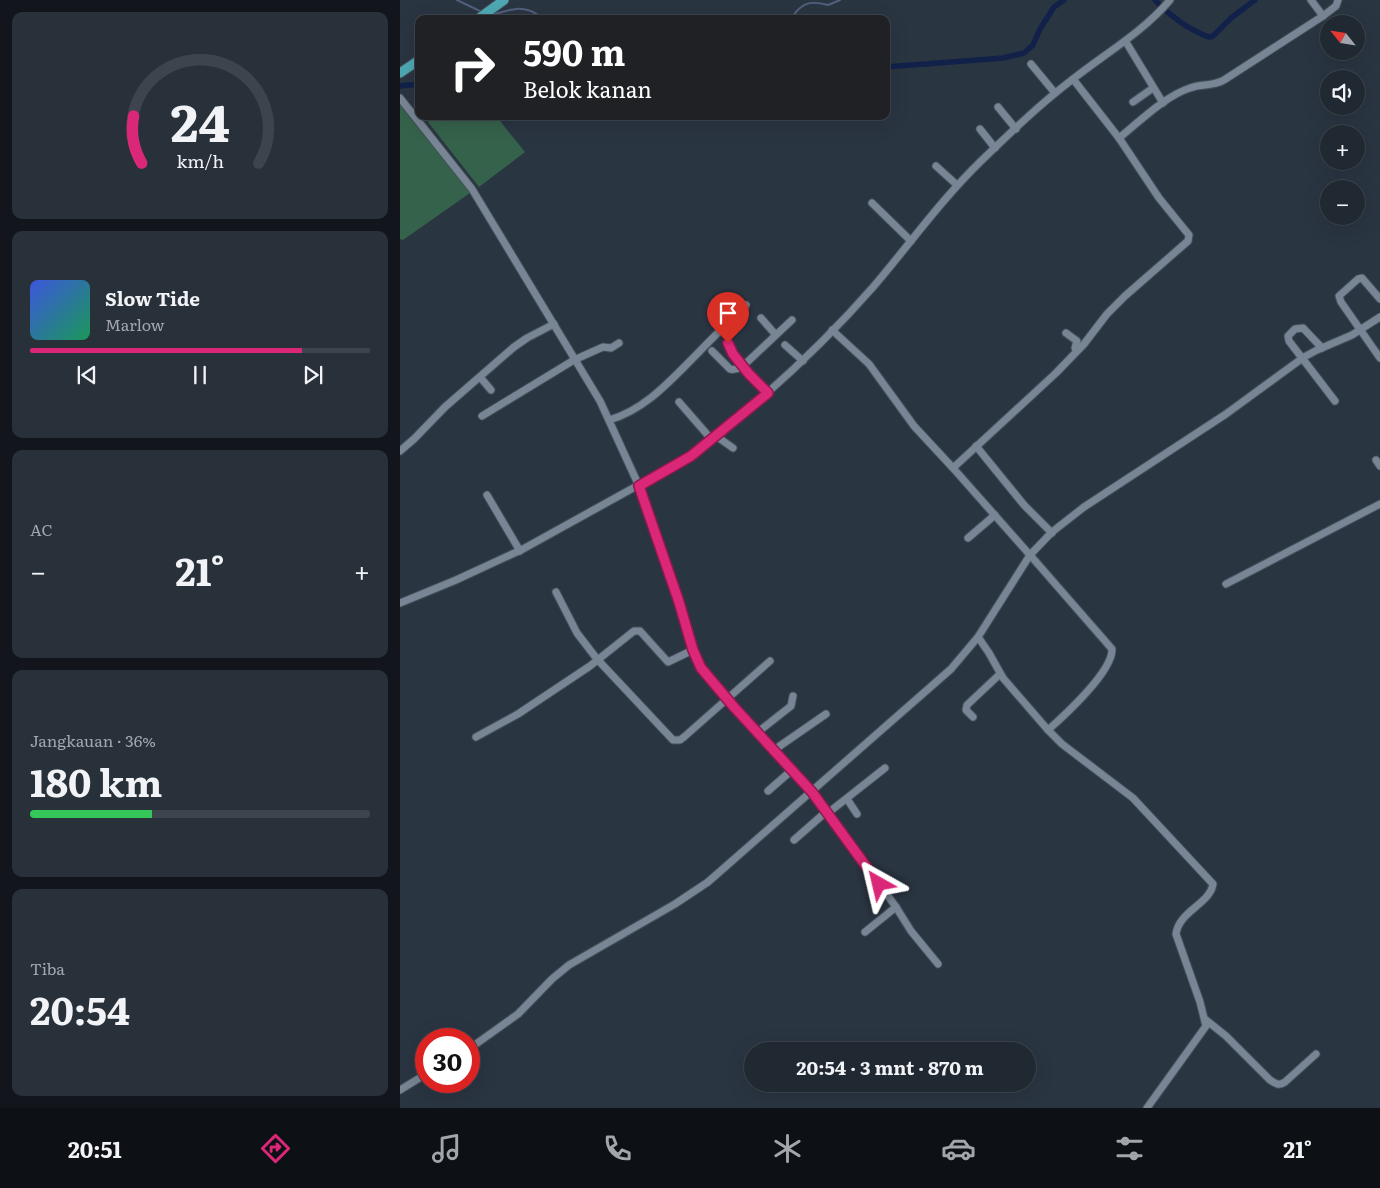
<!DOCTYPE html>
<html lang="id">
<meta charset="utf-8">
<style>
body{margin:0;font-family:Literata,serif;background:#28303a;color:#f1f3f6;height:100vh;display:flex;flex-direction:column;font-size:19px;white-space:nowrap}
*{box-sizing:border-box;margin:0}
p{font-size:16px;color:#a2a6ac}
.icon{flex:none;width:28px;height:28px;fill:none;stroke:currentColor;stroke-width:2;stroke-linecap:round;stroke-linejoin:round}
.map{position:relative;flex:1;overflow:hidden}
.drawer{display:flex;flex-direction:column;gap:12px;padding:12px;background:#12161c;width:400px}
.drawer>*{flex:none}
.top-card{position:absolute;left:15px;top:15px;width:475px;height:105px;border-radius:10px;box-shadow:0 5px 20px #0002,0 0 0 1px #3d444d;background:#202124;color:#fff;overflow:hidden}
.needle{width:32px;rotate:300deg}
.controls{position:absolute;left:920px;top:15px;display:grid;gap:10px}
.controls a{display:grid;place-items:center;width:45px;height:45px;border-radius:50%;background:#202832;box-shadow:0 5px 20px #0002,0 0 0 1px #3d444d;font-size:25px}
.speed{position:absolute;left:15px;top:1028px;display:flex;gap:10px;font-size:25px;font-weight:700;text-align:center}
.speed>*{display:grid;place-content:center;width:65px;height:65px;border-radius:50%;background:#202832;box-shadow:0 5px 20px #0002,0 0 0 1px #3d444d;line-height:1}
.speed .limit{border:8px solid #d22;background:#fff;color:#111}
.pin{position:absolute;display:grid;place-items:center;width:42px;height:42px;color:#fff;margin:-51px -21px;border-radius:50% 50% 50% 0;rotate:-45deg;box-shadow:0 0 5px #0007}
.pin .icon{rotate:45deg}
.me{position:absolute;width:55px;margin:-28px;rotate:323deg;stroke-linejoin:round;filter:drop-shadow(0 0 4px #0008)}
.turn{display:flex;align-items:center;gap:18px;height:105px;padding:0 25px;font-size:22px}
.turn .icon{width:65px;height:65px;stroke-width:2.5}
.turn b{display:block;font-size:35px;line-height:42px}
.big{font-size:38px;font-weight:700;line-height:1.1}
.drawer .widget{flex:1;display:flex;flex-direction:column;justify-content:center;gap:8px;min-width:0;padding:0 18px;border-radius:10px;background:#28303a}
.drawer .dial{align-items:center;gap:0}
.dial svg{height:130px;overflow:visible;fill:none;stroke:#3d444d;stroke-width:7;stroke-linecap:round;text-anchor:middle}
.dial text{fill:#f1f3f6;stroke:none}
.song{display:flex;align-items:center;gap:15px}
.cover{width:60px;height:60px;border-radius:8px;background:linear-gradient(135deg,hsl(230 70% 55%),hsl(150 70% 35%))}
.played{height:5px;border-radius:2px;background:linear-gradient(90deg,#db2777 80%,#3d444d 80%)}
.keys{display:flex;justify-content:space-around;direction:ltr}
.heat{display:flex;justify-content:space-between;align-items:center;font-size:28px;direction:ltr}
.charge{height:8px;border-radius:4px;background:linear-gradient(90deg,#34c759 36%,#3d444d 0)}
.trip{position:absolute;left:344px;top:1042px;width:292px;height:50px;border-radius:25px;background:#202832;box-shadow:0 5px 20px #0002,0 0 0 1px #3d444d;font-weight:700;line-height:50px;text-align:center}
.tabs{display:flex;height:80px;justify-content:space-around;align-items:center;background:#0d1014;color:#a2a6ac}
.tabs .icon{width:35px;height:35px}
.tabs .selected{color:#db2777}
.tabs b{font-size:22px;color:#f1f3f6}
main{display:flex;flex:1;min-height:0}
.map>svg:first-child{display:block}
.green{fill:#35624b}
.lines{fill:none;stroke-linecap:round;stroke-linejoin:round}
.stream{stroke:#525f7e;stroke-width:2}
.canal{stroke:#112149;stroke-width:5.5}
.minor-casing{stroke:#46505a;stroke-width:9}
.major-casing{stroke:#46505a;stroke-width:11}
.minor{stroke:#788594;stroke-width:7}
.major{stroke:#4da8b3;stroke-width:9}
.route-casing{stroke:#8e194d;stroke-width:12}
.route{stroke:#db2777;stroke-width:9}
</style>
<main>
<section class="drawer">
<div class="widget dial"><svg viewBox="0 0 100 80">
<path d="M14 69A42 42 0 1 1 86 69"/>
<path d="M14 69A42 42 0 0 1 9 40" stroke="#db2777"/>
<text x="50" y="56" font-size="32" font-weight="700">24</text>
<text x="50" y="72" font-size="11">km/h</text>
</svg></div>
<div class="widget">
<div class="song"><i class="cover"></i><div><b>Slow Tide</b><p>Marlow</p></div></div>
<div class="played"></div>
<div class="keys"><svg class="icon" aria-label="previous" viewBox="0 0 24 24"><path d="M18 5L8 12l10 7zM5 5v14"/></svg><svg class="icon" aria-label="pause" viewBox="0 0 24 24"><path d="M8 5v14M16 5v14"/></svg><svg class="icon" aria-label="next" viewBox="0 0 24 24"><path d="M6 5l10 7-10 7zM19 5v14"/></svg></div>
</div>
<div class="widget"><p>AC</p>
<div class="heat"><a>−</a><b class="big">21°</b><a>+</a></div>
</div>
<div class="widget"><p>Jangkauan · 36%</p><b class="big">180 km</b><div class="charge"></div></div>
<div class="widget"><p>Tiba</p><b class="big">20:54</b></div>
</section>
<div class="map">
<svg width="980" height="1108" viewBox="0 0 980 1108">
<rect width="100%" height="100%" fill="#2a3542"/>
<!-- green -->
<g class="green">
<polygon points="0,104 70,193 3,240 0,239"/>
<polygon points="34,116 96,116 125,152 79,187 28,122"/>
</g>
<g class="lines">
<!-- stream -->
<g class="stream">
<polyline points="57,0 82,12"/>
<path d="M89,14L92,15C111,9 126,3 143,19"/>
<polyline points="175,19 191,16 201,19"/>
<polyline points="321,19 334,17 337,19"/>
<polyline points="365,19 370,19"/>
<path d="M391,19C401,3 409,0 428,5L440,0"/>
</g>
<!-- canal -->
<g class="canal">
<path d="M755,0C769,15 789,30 809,37L813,36L831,18L855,0"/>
<polyline points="486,67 603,58 624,53 633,45 640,29 654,7 664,0"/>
<polyline points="0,86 19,84"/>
</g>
<!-- minor casing -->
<g class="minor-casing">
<g id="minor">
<polyline points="911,0 923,16"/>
<polyline points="726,42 763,103"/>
<polyline points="631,64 655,93"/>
<polyline points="0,98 72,189 200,401 239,486 279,602 293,650 301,669 334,707 412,792 496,907 465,932"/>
<polyline points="733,102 753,88"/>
<polyline points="598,107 616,129"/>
<polyline points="580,129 595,148"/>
<path d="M719,138C739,122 765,96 790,88C802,83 812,87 824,80L923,16L936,6L938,0"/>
<polyline points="536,166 557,185"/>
<polyline points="472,203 511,241"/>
<polyline points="980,299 962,278 958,279 939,296 941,302 980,358"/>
<polyline points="361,318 375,334"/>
<path d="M432,330L469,364L514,426L553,468L630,555L578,637L589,653L603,678L648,730L662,744L733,798L813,884C810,904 779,911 776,934L800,1002L806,1026L747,1108"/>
<polyline points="666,333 677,341 675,348 676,351"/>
<polyline points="385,345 403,361"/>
<polyline points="922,348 903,328 895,329 888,336 889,341 935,401"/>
<path d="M312,351L330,369C335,371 339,368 343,366L333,354L328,343"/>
<polyline points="80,377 91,390"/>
<polyline points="368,393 343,366 392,320"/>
<polyline points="279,402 312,440"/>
<polyline points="82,416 174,360 203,347 211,348 219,343"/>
<path d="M209,420C245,410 271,380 297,354C313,337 330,321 346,305"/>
<polyline points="316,436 333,448"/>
<polyline points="576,446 624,505 652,533"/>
<polyline points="0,451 14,439 45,407 114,347 127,338 154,324"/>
<polyline points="976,460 980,466"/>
<polyline points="553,468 656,373 684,344 707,314 725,296 788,241 789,235 759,198 719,138 673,79"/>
<polyline points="87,495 120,551"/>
<polyline points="568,538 595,515"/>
<polyline points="826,584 980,504"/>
<polyline points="156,592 177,633 197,659 273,740 280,740 284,737 370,661"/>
<path d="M0,603L56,580L123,549L291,456C357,405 419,349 474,286C509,245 541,200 580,162C610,133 640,104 673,79C706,53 743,32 770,0"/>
<polyline points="573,717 566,710 567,705 600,674"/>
<path d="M648,730C665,715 713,671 712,649L630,555L652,532L684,507L826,414L904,357L917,350L952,335L980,317"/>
<polyline points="358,732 391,706 393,696"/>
<polyline points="76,737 118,714 190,666 234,631 240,631 268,662 293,650"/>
<polyline points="374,750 426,714"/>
<polyline points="368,791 392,770"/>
<polyline points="447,799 457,814"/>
<polyline points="428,813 485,768"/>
<polyline points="394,840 427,811"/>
<polyline points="496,907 511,931 538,964"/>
<path d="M806,1020L826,1036L870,1080C876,1084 879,1086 885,1082L916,1054"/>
<polyline points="69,1049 118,1014 152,979 169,965 275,904 308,882 551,669 578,637"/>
<polyline points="0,1090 26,1074"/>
</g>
</g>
<!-- major casing -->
<g class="major-casing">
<g id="major">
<polyline points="78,19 104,0"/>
<polyline points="0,73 19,60"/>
</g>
</g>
<!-- minor -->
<use href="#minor" class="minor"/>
<!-- major -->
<use href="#major" class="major"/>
</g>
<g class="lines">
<!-- route casing -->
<g class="route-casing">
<polyline id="route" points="328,343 333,354 349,374 368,393 291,456 239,486 279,602 293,650 301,668 334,707 412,792 479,884"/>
</g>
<!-- route -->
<use href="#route" class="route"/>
</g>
</svg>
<div class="controls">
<a><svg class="needle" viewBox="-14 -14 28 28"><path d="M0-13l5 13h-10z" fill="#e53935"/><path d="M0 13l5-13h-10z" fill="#a2a6ac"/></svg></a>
<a><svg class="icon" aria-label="sound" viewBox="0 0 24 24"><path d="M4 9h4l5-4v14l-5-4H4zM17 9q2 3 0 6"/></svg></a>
<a>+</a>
<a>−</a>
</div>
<div class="speed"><div class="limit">30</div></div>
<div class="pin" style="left:328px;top:343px;background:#d93025"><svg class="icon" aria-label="arrive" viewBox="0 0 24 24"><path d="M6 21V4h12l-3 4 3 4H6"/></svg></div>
<svg class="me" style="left:479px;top:884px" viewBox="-20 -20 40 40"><path d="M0-17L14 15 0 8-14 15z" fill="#db2777" stroke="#fff" stroke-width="4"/></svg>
<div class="trip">20:54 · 3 mnt · 870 m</div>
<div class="top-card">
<div class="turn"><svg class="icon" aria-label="right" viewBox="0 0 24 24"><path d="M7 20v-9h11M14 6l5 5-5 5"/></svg><div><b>590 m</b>Belok kanan</div></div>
</div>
</div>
</main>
<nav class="tabs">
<b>20:51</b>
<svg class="icon selected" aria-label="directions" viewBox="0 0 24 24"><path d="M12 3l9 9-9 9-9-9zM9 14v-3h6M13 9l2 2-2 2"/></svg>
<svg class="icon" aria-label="music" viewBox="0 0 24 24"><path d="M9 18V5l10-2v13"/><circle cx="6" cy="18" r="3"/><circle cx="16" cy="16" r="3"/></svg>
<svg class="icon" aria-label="phone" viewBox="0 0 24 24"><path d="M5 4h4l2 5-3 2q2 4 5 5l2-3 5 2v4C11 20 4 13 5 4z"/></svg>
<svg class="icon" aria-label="climate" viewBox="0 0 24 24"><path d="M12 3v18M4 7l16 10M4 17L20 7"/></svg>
<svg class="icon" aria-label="car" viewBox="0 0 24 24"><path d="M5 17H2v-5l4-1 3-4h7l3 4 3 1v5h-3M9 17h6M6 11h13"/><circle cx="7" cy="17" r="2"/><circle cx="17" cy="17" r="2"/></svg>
<svg class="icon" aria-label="filters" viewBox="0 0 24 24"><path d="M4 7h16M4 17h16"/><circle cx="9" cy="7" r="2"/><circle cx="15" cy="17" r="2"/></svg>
<b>21°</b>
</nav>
